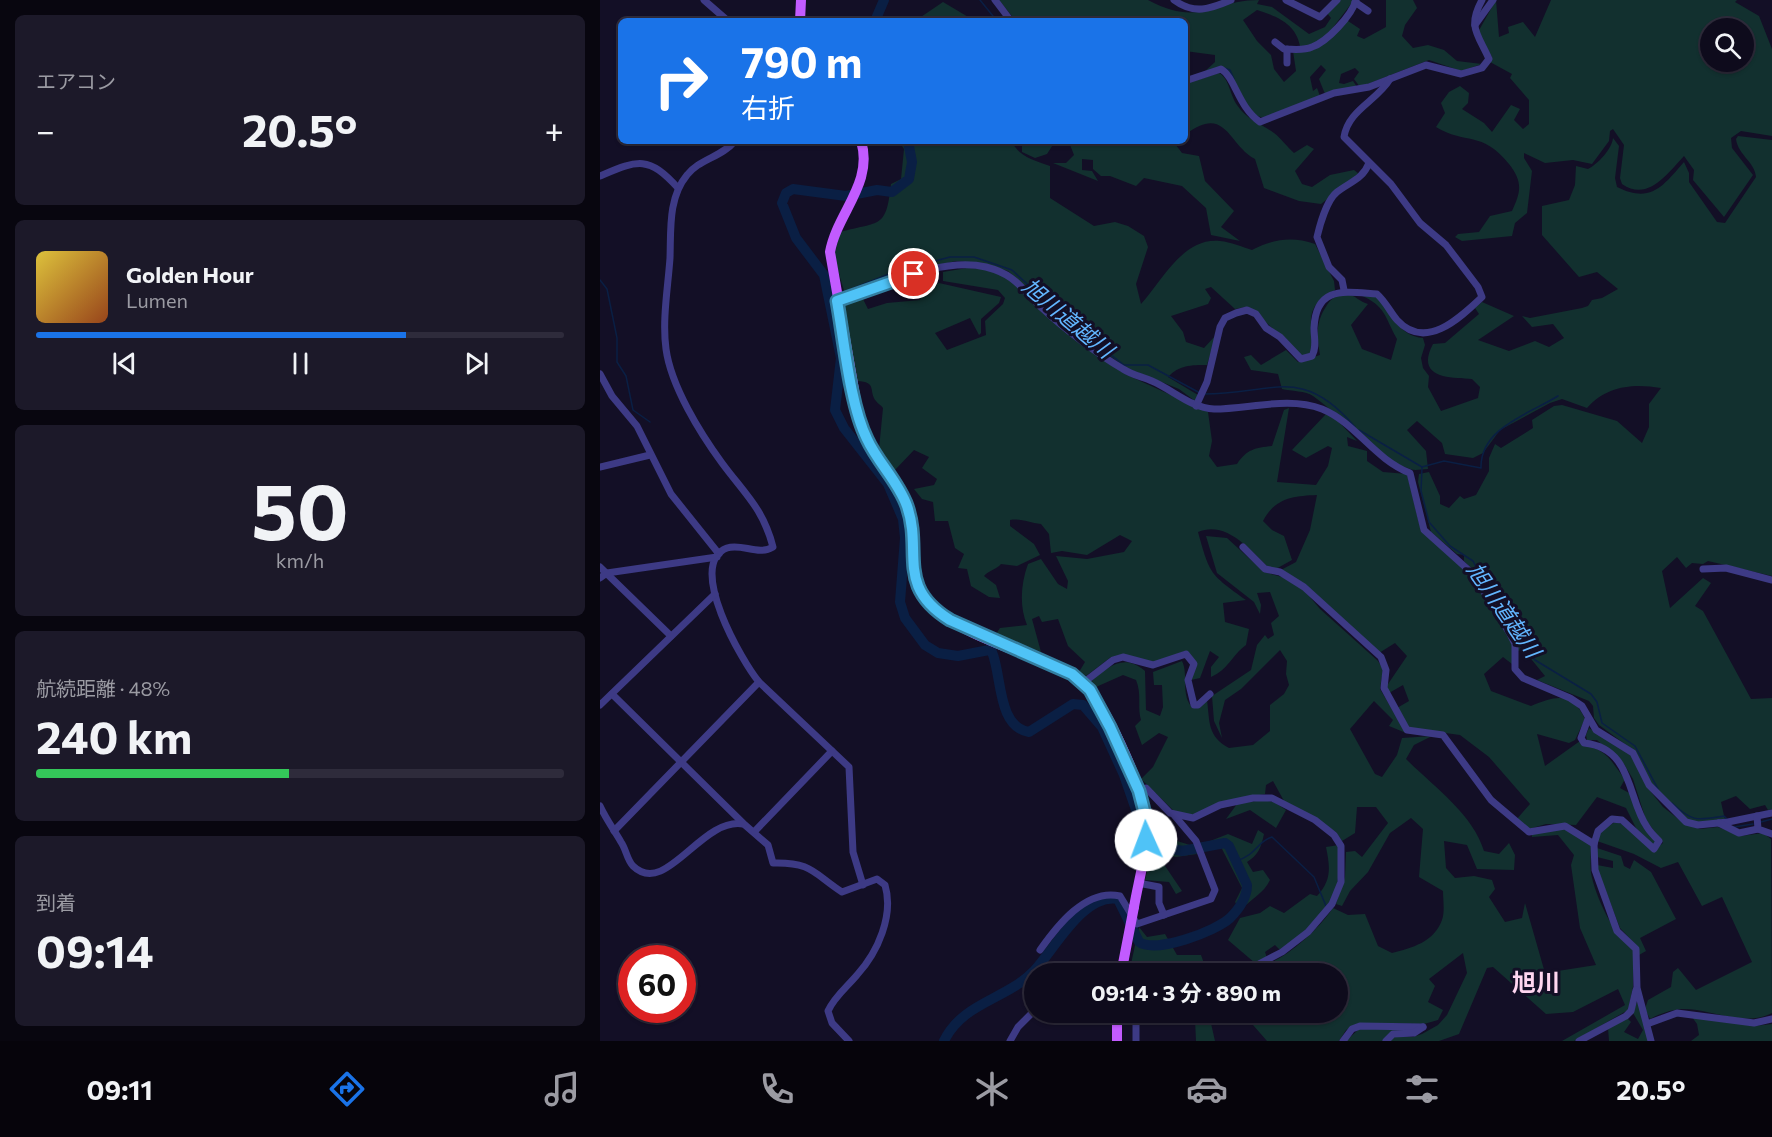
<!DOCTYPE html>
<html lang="ja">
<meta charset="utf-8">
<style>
body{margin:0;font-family:Commissioner,"Noto Sans JP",sans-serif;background:#1c1929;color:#f1f3f6;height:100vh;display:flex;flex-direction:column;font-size:22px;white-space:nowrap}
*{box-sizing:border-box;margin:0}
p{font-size:20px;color:#9b9ba3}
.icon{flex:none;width:33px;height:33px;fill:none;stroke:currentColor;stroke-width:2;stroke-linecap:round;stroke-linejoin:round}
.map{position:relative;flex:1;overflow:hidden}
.details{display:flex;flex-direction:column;gap:15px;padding:15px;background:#08060f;width:600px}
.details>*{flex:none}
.hud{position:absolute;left:18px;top:18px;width:570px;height:126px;border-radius:9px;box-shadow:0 2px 4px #0004,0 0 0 2px #2e2b3b;background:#1a73e8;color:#fff;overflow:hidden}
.tools{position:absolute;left:1100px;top:18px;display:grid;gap:12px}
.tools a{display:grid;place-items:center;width:54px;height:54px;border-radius:50%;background:#0e0b1c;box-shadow:0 2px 4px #0004,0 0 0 2px #2e2b3b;font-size:30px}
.speed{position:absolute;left:18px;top:945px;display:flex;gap:12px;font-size:30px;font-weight:700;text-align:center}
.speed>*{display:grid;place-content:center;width:78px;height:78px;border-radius:50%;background:#0e0b1c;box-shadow:0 2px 4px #0004,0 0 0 2px #2e2b3b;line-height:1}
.speed .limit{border:9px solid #d22;background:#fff;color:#111}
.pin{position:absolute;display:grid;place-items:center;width:51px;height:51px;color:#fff;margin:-26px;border:3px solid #fff;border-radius:50%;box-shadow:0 2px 6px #0007}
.me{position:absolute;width:66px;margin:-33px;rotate:358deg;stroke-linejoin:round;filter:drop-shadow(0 0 4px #0008)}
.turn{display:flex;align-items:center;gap:21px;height:126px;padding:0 24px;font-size:27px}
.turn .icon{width:78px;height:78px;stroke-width:2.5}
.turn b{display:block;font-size:42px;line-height:51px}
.big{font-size:45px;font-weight:700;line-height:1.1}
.details .widget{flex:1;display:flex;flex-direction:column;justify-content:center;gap:9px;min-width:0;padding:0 21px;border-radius:9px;background:#1c1929}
.details .dial{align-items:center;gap:0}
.dial b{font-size:78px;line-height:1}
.song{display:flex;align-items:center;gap:18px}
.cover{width:72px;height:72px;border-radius:9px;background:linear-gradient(135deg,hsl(50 70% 55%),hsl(20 70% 35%))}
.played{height:6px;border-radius:3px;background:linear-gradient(90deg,#1a73e8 70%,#2e2b3b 70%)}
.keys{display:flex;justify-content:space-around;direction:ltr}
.heat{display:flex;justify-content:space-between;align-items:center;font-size:33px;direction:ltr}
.charge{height:9px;border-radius:4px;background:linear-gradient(90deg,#34c759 48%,#2e2b3b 0)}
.trip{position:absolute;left:424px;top:963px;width:324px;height:60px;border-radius:30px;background:#0e0b1c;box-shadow:0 2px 4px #0004,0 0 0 2px #2e2b3b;font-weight:700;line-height:60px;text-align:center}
.tabs{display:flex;height:96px;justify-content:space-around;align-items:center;background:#06040b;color:#9b9ba3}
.tabs .icon{width:42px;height:42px}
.tabs .active{color:#1a73e8}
.tabs b{font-size:27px;color:#f1f3f6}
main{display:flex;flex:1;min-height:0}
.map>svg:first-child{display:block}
.green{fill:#12302f;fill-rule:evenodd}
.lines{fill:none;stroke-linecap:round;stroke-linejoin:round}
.stream{stroke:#0a1f44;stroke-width:1.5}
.river{stroke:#0a1f44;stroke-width:10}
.street{stroke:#3d3a85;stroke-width:7}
.primary{stroke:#c25bff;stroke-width:10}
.primary-bridge{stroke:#c25bff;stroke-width:10}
.route-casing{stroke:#337fa1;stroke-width:15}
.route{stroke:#4fc3f7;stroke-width:10}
.labels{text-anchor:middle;stroke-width:6;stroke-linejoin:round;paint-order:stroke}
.water-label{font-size:22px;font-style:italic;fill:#62b6ff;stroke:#130f26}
.quarter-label{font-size:24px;font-weight:bold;fill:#ffd6f0;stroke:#130f26}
</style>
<main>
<section class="details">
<div class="widget"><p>エアコン</p>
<div class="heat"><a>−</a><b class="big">20.5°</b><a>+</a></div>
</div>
<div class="widget">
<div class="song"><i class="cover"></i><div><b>Golden Hour</b><p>Lumen</p></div></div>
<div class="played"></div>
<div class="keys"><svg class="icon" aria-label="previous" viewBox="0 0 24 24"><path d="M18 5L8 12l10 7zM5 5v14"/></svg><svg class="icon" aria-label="pause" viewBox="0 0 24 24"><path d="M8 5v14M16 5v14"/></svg><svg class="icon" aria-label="next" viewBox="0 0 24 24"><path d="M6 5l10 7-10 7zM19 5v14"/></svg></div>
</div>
<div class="widget dial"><b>50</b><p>km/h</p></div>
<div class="widget"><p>航続距離 · 48%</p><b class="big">240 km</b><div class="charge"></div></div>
<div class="widget"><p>到着</p><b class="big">09:14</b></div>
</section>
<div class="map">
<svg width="1172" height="1041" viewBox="0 0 1172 1041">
<rect width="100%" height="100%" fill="#130f26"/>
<!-- green -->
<g class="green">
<path d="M399,0H548C601,28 611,0 659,0L657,4L672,7L709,34L725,27L731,18L727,13L739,0H754L731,30L715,45L700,46C696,24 677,16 657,10L643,20L657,41L671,55L674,69L684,82L696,71L693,51L715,49L745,19L760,29L757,36L764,39L786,27V0H813L817,8L805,25L802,36L813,48L828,45L844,50L857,61L882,64L861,71L829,60L760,87L754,79L759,72L755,68L741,74L739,83L744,84L753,81L757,87L725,94L719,79L726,70L721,65L710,77L713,91L717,88L720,96L667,119L651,114L629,73H603L615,62V55L585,51V21H416Z"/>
<path d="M896,0L899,37L909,33L908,27L923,22L935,37L951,0H1137L1135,2L1159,16L1172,49V136L1141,131L1131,138L1132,148L1153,175L1124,217L1093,180L1094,170L1084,156C1067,174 1048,202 1022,184L1020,178L1024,145L1013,129L1010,131L1009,141L992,164L973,160L945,163L924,153V158L932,171L927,213L915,223L912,236L862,241L855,237L858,234L879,232L890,216L912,211C921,192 923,182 909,164C882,130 865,145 836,127L845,113L841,103L849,92L860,86L869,93L868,103L862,109L884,123L892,132L911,105L920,109L914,120L923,129L929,124V100L910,78L912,74L890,62L892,57L878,32ZM1110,28H1143V62H1110Z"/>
<polygon points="343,2 375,21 315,21"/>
<path d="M619,73C629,78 630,95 637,105C648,121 660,123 674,133C681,138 687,147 694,153L707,145L714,149L695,171L702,184L712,187L730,175L754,170L759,174L721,204L699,201L664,188L655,159C628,145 626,103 585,135V84Z"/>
<path d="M1138,136L1172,140V576L1108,561L1103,564L1092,563L1086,568L1077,557L1062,571L1070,608L1103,578L1111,583L1095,606L1103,611L1151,699L1172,698V809L1168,810L1165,805L1150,809L1136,796L1121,802L1125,820L1099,823L1085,819L1051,783L1033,750L999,725L994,718L993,706L989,701L937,680L945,676L923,649L918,651L875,572L864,561V555L857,554L831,532L818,482L819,474L829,472L840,496V504L849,508L860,496L864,499L876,495L889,471V458L895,444L901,448L933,428L932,420L954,406L962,405L1017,421L1042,443L1049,427V404L1061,388C1033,383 1006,386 987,408L962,399L950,403L900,430L883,453L873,458L845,454L842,443L817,421L807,430L826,451L828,469C822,469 815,471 810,469C776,458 743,417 713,396C706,391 691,391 682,389L678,374L651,370L644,357L651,355L661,365L686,350L698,362L720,355C717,335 715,323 727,305C732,298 738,293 747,294C755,295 760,302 768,304L751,325L762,349L791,360L797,339C784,316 786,306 760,295L778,297C792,314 799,336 823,338L825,345L821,358L823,368L829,376L828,387L841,411L878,398L880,387L872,379C849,378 815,378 833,344L845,343L879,314L875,308L882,302L914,316L878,340L909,351L935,341L949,347L964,338L953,324L932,327L922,316L930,318L982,308L988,306L992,300L1002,298L1018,289L997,272L979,277L942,235V206L969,200L975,185L976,166L988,169C998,164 1012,149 1013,138L1019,146L1015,178L1017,187C1051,204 1063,186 1084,162L1089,173V182L1117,222L1125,223L1156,177C1155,162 1138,155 1136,139Z"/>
<path d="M299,141H411C420,157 433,160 450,166V198L494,226L515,222L528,226L544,236L548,247L536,284L541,304C562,281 583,237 620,241C631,242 642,247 652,250C673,239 692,236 715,244L734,281L735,290C693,312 722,333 709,354L702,356C694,349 653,309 649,308C645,306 640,308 635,309L611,287L605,289L611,298L608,304L571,316L583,332L586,342L604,348L616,335L607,365C591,365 579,365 568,377L598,395L595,401L579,389L527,368L476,332L408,271L378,263L356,261L313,271L245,294L234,257L240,232C281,221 286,229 291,184L301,179L304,149Z"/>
<polygon points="437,141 578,141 575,144 582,153 599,156 605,181 634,211 621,227 640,241 611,235 606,208 582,186 544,178 536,186 510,176 501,176 493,169 493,160 482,159 482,170 492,171 498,181 453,163 466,163 474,155 469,142 454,143 447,154 435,158 422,152 422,145"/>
<path d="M367,268L384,269L405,276L482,342L525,374L608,412L612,441L609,456L617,467L637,464C647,449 655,448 672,446L684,410L689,408L677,482L716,485L728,466L732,448L728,446L706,458L692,450L726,414L737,420L757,441L747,437L748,446L767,451V461L783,472L807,474L821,531L871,576L913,644L912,664L903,657L884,674L891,691L931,706C956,696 972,691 985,719L975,740L969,743L937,734L945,766L980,741L983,746C1007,748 1011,762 1025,779L1020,788L1031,794L1043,827L1056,842L1053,845L1036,828L1026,808L997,797L976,825L946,824L929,829L916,820L930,804L889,757L860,735L809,728L797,708L809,701L803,685L789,693L786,687L807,656L795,643L779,653L704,584L679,571L696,562L710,530L717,495C693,496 675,498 663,521L672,530L684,536L692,560L674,570L670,569C651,551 627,520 598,532C610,575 610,574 646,600L623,603L625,622L649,629L646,645C632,655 628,670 611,677V667L619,657L610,651L600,678L591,680L592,656L585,651L553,663L511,657L486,676L479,672L485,662L468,646L458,619L442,622L439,616L432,619L441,652L396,634L400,628L427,625C419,606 421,583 428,564L441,559L458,584L467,589L468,581L456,556L487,559L524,552L532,541L520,535L487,555L462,551L451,553L449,534L441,524C430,523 421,518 410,520V526L434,544L440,555L417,566L401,564C396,570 389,570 384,576L396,585L400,598L389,597L371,586L367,569L358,568L364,554L355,548L348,521H335L333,502L322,499L314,489L334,485L337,479L322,468L329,457L314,450L294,471L279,449L283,408C281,405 278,404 276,401C268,391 278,382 257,381L240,303L262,297L268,309L287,303L320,300L321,291L339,283L401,297L399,303L381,319V333L379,335L370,318L335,333L347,350L386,335L385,321L403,304L405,298L398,290L343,281V272Z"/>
<path d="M606,536L627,538L664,572L682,577L704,590L720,609L778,661L783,669L780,689L806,733L789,726L793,720L774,701L750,729L775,774L782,777L797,755L802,738L832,736L814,745L806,759C833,786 873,814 884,851L899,854L909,843L915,855L914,870L877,869L867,845L844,841L846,868L855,878L874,876L892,880L895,889L889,897L905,922L922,918L925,903L945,973L996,965L980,928L971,865L974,855L958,835L932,837V834L963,828L991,845C991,854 990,864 991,873C995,896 1014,936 1033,950V987L1028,1010L974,1041H962L1025,1005L1018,989L973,1012L946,1014L893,967L887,968L859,1034L839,1041H789L795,1036L813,1037L822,1034L838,1025L847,1015L867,973L863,953L829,979L835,986L828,1002L843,1010L838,1020L824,1024L759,1023L746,1030L739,1041H667L646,1017H620L614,1013L738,1012V974L640,973C675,968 712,938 733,908L748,915L765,914L778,946L792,953C812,948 834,942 842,920C845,912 843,899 843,891L819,877L823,829L811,818L790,833L768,872L750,891L742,906L736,904L745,877L746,852L755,851L762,857L788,823L776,807H757L755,833L742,841L736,832L684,801L673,781L666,785L665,794L621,802L592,815L576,813L541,779L553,767L568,737L559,733L542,745L535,726L541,720C537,706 542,694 536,680L523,675L496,687L491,680C510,666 524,653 545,671L546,710L560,716L563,707L562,685H554L553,672L582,661C589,675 580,696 593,708L607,700C610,722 607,736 629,748L653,745L670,731V705L684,694L689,685L686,674L687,661L680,650L641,689L625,700L619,723L622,738L614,721L612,696L651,670L657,645L665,635L668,639L674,635L671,623L679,616L670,592L657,593L661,605L660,614L654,602L617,573Z"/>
<path d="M989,728L1031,755L1047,787L1063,807L1086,825L1100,829L1118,827L1141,836L1163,833L1171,839L1172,1013C1143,1028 1111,1008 1081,1009C1070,1010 1059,1014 1050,1019L1045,1009L1048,1000L1071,987L1073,972L1078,968L1096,990L1152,962L1122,897L1102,906L1078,862L1061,868L1034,854L997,841L1001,831L1015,822L1022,824L1053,851L1063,843L1046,820L1033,779L1024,764L997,740H987L986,735Z"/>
<polygon points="662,800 674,802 686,810 676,828 650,810 626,819 637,804"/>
<polygon points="554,825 577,841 590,845 597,854 576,857 564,854 559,857 582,891 576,894 569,882 545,880 553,848"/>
<path d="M658,830L664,834C661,848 658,855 647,862L653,872L663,870L670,880C664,893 651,899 641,910L635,902L642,888L621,847L611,848L610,841L628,834L652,844Z"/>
<path d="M739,845C739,856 740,867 738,878C735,909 703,933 680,950L675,945L665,952L667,958L655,963L628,940L640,918L660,913L670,906L684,913L710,894L717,896C732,880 730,867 726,847Z"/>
<polygon points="997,848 1021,856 1024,866 1030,869 1034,860 1051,872 1076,919 1040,938 1046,951 1039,955 1038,947 1020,928 998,871 997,865 1013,868 1013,861 997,857"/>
<polygon points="539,927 547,937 565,934 577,955 601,955 606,969 556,974 555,966 529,973"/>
<polygon points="1038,999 1048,1041 1009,1041 1008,1028 1027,1018 1031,1022 1024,1032 1038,1039 1043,1030 1033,1013"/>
<polygon points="1092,1017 1155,1026 1172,1024 1172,1041 1091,1041 1099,1035 1097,1024"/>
<polygon points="595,1019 610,1019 615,1041 596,1041"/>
<polygon points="759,1029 819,1029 814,1032 792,1032 784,1041 746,1041"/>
</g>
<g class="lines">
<!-- stream -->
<g class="stream">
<polyline points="380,0 397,21"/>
<polyline points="624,68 630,70 634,79"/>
<polyline points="0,280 7,289 17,338 17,362 26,376 33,410 50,422"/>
<polyline points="241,293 294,272 350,257 374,257 412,270 471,324 524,365 548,365 600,393"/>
<polyline points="226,297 234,295"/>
<path d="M604,394C672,394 702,364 755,427"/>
<polyline points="759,430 822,467 821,491 829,522 850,546 873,561 894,602"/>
<path d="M822,467L844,461L881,468C880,428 929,414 958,396"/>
<polyline points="901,614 935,660 991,694 997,702 1002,723 1035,746 1058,789"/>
<path d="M1072,803C1093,823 1098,820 1124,816L1128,820"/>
<polyline points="1161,822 1172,819"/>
<polyline points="1134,827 1153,824"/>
<path d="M636,861C658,854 656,842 672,837L714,877L726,906"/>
</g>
<!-- river -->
<g class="river">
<polyline points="275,21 284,0"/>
<path d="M308,141L312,162L309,179L292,192L277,190L246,196L193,189L186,193L182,203L196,238L224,275L241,358L235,410L244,428L288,484L303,519L305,538L300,602L305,618L325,645L338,653L358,656L389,650L392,652C402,675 397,727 429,732L473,704L483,705L502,727L524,775L542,827L573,849L582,851L625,843L629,846L647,885C647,897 639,909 630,918C616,931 556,954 539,942L518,899C483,893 455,949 434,971C406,1000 363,1002 344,1041"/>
</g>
<!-- street -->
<g class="street">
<polyline points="104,0 128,21"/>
<polyline points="395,0 411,21"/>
<path d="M574,0C594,15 610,9 631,0"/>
<polyline points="686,0 720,17 737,0"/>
<polyline points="755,2 768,11"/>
<polyline points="875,25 893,0"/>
<path d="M675,42L684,49C693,49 703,51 712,47C727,42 752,15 756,0"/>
<polyline points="687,63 687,49"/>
<path d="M585,81L621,69C635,77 638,107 660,122L734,93L769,87L826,65L861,74L882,68L889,59C878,34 867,27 882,0"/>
<path d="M135,141C122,157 99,159 87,175C68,198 71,230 70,258C68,287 62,320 66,349C71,386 100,433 122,463C144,493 163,508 173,547C158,556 142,543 127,548C85,564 143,663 159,682L249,767L253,852L263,885"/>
<path d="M0,176C38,160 48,155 78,188"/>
<path d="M744,290L742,280L729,267L717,237C720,224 727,200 737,192C750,182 763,179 769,163"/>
<path d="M237,301C280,288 339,256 386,267C417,275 421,289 443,309C463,328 499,355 523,369C532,375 543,377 552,381C573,390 591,408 614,409C649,409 689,396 722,409C756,423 774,459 810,473L824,530L873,574L910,634L915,644V669L923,678L970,698L982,706L996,730L1033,753L1049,785L1086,822L1098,825L1128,822L1172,813"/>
<polyline points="0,374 12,396 37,426 71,494 119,554"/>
<path d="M596,406L607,382L620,327L625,318L636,313L647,310L656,314L666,328L680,337L701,359L712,356C717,347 714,338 714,328C716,285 745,292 777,294C786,302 790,312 797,320C825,351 859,319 882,297L878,287L846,245L820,223L791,184L744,137C748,110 777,101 790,79"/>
<polyline points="0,467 50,455"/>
<polyline points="643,547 665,569 680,572 704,587 781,657 786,670 784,688 807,730 843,735 891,800 929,832 965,826 994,844"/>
<polyline points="0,567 71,636"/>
<polyline points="1103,569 1126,568 1172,580"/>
<polyline points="0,578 7,573 117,557"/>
<polyline points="483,683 513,660 523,657 553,665 586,654 594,664 588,680 594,705 598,705 610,694"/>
<path d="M12,694L145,825L168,845L173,863C212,862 213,873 242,892L277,879L285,885C294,915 278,952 257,975C247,987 234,997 228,1011L232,1023L249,1041"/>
<polyline points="0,705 115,594"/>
<path d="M988,719L981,738L984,743C1033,748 1027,798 1047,827C1050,832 1055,837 1059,841L1054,849L1022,820L1012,819L998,831L994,844L995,870L1017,931L1036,949L1037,988L1051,1041"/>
<polyline points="539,791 546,788 570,813 593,818 620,805 653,798 672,798 715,820 734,835 741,846 741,882 732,904 708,932 682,952 653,967 600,974"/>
<path d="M0,806C6,819 14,830 21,842C26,849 27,860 33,866C66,898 101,817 143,824"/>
<polyline points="1157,816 1158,829 1172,834"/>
<polyline points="1119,823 1139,833 1158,829"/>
<polyline points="14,831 159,682"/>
<polyline points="155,831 232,751"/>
<polyline points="538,883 559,887 559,903 564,915"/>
<path d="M440,950C457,926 486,888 520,896L537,924L611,899L615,890L596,841L574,815"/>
<polyline points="1047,1024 1077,1013 1154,1023 1172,1019"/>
<polyline points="410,1041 418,1027 435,1010"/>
<polyline points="536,1041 536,1012"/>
<polyline points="743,1041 752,1029 760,1026 823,1027"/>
<polyline points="786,1041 793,1034 814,1033 823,1027"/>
<polyline points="979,1041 1026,1016 1031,1011 1036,990"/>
</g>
<!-- primary -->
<g class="primary">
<polyline points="200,21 201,0"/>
<path d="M261,141C274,183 237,213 230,252L260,424C272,454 297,477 307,507C318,541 304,578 332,606C359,634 426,653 463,670C475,676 486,684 494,696C511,720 543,788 546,817C549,846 539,878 534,907"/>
<polyline points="517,1012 517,1041"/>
</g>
<!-- primary-bridge -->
<polyline class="primary-bridge" points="521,974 534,907"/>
</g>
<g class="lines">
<!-- route casing -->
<g class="route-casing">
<path id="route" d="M314,274L237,301C244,340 250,405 267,439C278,463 298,481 307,506C323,552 295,586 350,620L472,674L490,690L510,727L539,791L546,818V840"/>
</g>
<!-- route -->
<use href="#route" class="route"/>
</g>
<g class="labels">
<!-- water labels -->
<g class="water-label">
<text transform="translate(468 318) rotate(40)" y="8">旭川道越川</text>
<text transform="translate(904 610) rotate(55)" y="8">旭川道越川</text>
</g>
<!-- quarter labels -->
<g class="quarter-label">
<text x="936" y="991">旭川</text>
</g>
</g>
</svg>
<div class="tools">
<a><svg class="icon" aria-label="search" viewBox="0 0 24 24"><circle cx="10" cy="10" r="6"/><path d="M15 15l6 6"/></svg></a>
</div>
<div class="speed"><div class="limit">60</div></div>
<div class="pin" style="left:314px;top:274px;background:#d93025"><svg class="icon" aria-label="arrive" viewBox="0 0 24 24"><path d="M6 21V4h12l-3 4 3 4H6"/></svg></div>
<svg class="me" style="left:546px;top:840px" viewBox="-20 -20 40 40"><circle r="19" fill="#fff"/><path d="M0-13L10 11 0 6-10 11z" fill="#4fc3f7"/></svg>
<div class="trip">09:14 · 3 分 · 890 m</div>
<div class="hud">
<div class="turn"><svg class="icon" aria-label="right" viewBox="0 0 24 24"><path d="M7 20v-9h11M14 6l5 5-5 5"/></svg><div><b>790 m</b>右折</div></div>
</div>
</div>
</main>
<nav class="tabs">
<b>09:11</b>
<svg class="icon active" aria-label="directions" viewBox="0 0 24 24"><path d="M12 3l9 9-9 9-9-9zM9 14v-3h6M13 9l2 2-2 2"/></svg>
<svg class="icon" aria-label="music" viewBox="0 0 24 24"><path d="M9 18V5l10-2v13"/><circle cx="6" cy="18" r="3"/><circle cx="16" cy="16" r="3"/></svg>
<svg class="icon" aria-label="phone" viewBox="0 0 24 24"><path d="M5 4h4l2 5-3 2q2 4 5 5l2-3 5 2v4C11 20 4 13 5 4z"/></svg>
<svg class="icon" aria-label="climate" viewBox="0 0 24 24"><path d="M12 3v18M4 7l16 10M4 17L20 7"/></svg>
<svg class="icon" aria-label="car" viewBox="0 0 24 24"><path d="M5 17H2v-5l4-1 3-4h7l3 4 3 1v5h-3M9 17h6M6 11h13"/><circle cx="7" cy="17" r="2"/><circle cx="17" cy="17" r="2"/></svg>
<svg class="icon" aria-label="filters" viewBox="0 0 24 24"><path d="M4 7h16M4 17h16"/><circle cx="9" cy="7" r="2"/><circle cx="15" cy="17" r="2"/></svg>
<b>20.5°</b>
</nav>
